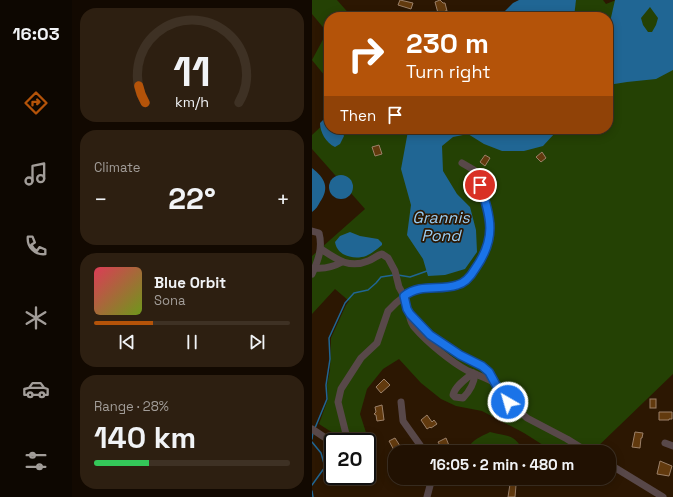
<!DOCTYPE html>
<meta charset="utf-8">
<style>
body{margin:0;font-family:"Space Grotesk",sans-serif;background:#2d1f11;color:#f1f3f6;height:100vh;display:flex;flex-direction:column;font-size:15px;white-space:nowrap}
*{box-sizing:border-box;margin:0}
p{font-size:13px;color:#a29d99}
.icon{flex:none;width:22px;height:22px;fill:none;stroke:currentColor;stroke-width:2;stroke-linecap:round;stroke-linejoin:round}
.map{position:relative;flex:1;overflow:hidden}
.sheet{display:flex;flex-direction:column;gap:8px;padding:8px;background:#120901;width:240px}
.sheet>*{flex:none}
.banner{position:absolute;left:12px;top:12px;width:289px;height:122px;border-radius:16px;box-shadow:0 2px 10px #0003,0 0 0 1px #3e3124;background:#b45309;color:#fff;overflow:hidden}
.speed{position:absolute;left:12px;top:433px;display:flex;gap:8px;font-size:20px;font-weight:700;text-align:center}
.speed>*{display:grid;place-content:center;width:52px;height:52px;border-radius:50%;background:#211102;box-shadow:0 2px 10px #0003,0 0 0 1px #3e3124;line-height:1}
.speed .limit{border:2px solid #111;border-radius:6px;background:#fff;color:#111}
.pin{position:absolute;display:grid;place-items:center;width:34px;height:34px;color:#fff;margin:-17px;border:2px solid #fff;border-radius:50%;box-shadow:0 1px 4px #0007}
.me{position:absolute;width:44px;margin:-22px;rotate:322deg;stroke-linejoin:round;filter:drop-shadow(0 0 3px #0008)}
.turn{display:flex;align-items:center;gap:14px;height:84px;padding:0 16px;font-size:18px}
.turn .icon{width:52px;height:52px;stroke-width:2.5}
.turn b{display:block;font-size:28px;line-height:34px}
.then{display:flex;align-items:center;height:38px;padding:0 16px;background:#0003;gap:8px;font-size:15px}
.big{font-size:30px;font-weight:600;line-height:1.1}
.sheet .widget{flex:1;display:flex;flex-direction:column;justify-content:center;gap:6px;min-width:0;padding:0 14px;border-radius:16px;background:#2d1f11}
.sheet .dial{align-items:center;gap:0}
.dial svg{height:104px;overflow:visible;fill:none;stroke:#3e3124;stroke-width:7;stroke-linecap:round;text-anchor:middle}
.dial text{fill:#f1f3f6;stroke:none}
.song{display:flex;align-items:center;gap:12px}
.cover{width:48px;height:48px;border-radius:6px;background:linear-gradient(135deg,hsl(350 70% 55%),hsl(80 70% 35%))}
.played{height:4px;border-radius:2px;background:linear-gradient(90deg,#b45309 30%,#3e3124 30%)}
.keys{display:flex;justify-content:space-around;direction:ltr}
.heat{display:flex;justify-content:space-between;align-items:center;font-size:22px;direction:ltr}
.charge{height:6px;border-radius:3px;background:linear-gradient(90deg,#34c759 28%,#3e3124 0)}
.trip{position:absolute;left:76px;top:445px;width:228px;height:40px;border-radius:16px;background:#211102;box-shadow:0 2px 10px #0003,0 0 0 1px #3e3124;font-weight:600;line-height:40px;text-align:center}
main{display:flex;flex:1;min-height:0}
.menu{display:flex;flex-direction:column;width:72px;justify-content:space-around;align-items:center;background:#0d0701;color:#a29d99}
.menu .icon{width:28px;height:28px}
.menu .active{color:#b45309}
.menu b{font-size:18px;color:#f1f3f6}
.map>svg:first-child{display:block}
.green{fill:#244104}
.water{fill:#206694;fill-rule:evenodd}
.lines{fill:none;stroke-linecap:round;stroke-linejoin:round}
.stream{stroke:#206694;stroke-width:1.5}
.building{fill:#623a0e;stroke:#9b8068}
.minor{stroke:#584849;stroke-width:7}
.route-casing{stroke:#114b97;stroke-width:10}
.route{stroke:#1a73e8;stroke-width:7}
.labels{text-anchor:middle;stroke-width:3.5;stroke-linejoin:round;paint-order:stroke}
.water-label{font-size:16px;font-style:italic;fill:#99cdf4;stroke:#2c1702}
</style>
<main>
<nav class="menu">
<b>16:03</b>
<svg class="icon active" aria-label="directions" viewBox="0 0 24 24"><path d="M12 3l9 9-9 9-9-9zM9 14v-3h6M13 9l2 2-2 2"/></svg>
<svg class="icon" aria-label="music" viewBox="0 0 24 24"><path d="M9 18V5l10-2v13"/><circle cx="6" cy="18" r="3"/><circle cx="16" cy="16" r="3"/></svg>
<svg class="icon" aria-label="phone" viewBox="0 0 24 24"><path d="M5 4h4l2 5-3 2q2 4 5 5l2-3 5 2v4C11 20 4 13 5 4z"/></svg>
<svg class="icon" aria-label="climate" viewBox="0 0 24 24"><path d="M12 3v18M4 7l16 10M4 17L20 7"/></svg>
<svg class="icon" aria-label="car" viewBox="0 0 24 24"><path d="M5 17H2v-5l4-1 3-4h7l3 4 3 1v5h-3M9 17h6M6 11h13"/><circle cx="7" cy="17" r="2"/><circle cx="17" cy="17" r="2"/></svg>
<svg class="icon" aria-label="filters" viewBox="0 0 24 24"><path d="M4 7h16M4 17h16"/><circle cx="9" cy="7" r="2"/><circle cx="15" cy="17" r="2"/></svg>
</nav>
<section class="sheet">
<div class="widget dial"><svg viewBox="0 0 100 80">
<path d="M14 69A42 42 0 1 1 86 69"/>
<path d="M14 69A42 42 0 0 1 9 56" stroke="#b45309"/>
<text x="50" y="56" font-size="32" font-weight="700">11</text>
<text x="50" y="72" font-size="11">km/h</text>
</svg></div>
<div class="widget"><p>Climate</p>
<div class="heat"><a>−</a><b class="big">22°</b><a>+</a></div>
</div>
<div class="widget">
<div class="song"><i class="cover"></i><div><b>Blue Orbit</b><p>Sona</p></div></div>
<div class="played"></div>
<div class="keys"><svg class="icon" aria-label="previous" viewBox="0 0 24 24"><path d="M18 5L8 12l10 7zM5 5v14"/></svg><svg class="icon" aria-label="pause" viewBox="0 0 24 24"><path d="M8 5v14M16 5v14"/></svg><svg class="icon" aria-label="next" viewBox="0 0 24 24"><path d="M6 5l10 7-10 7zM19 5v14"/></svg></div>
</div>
<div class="widget"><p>Range · 28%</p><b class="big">140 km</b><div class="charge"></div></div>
</section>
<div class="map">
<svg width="361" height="497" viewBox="0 0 361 497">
<rect width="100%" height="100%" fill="#2c1702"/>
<!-- green -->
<g class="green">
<polygon points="0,0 25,0 40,17 17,17 17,81 0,60 15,32 0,14"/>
<polygon points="212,0 291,0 294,4 304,0 361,0 361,374 280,452 242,452 212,433 170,411 144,406 129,399 109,383 87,359 71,369 55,389 48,414 63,460 55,455 55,442 35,442 7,424 16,399 15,385 18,370 19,338 34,305 37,301 23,289 0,314 0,256 53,209 0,149 0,135 17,119 17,129 296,129 296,17 189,17"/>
<path d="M178,432C196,437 202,433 212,452H160L158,445C164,438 170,436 178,432Z"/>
</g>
<!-- water -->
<g class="water">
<polygon points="207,0 264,0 262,17 187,17 201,3"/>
<path d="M303,0H361V70L344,79L315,82L296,85V24L298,22ZM338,7L346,18L344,25L340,32H336L331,25L329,18Z"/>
<path d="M15,116H17V129H29L32,136L28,144L23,147C14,143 8,132 8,123Z"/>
<polygon points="95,129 243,129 243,133 231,146 212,151 190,151 172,144 156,134 141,137 130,146 131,171 145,194 158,207 164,230 165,252 153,269 133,275 116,276 111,259 95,235 99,205 89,169 96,131"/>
<path d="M0,168C13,178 18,188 8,202C6,206 4,209 0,212Z"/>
<circle cx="29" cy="187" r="12"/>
<path d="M38,232L48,236L66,239L70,243V245C65,249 59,254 54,256C42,260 25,256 23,242L28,236Z"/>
</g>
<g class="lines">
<!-- stream -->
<g class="stream">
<polyline points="86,275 98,277 115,271"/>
<polyline points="3,428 15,399 14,385 18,359 17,338 33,303 42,293 56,290 64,283 69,277 82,275"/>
<polyline points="0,439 1,432"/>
<polyline points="0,442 9,453 13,467 0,485"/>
<polyline points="0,491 1,497"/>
</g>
</g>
<!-- building -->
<g class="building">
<polygon points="88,0 101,3 99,9 86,5"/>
<polygon points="128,0 131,3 133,3 135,11 133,11 134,15 131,16 130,12 126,13 123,2"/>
<polygon points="67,145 70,154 63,156 60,147"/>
<polygon points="230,152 234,158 229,162 224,157"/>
<polygon points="173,155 178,158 173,166 168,162"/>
<polygon points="72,379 78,385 69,393 64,387"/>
<rect x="338" y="399" width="6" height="9"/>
<polygon points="70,405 72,420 65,421 64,415 62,414 64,412 63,407"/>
<polygon points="347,412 360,412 360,419 357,419 357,420 347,420"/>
<polygon points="115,415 120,422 122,420 125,424 119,428 118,427 115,429 109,420"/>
<polygon points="323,432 331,433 330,438 329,438 328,448 320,447"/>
<polygon points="83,438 90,449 85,452 83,452 77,441"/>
<polygon points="134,438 138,448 131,451 126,442"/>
<polygon points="348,461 360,466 357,476 345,474"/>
<polygon points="91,478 101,478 101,479 103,480 102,484 90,482"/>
<polygon points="198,484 204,485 203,497 196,497"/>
</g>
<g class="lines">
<!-- minor -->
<g class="minor">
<path d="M0,231L7,233C11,248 6,261 0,274"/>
<path d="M9,249C24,259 37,269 56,261C62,259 65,255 70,254L76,258L83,271L87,287L92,296L95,309L118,335L148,355L170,366L177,372L189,394L215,418L255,439L276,452"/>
<path d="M3,268C13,269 21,267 30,262"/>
<path d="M97,314C98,319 99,324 103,328C115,342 139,362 156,371C164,375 173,377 181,382"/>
<path d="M161,373C154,379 143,386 141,395L143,397L151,398C158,391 162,384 163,374"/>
<polyline points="89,402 91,421 113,452"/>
<polyline points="0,429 21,443"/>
<polyline points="36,442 26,402 29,389 49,358 65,343 76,311 84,303 98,292 116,287 131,288 146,285 158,277 169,261 178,239 179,224 176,210 166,176 162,170 150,163"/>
<polyline points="353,443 361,446"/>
<polyline points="297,464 351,497"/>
<polyline points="115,497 120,478"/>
</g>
</g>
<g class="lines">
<!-- route casing -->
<g class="route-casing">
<path id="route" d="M168,185C179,218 185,238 163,269C159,276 153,283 145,285C127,291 109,283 92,296L95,309L98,314L118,335L148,355L170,366L177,372L189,394L196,402"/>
</g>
<!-- route -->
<use href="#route" class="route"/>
</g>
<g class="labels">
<!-- water labels -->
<g class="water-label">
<text x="129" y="223">Grannis<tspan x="129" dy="18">Pond</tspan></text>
</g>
</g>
</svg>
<div class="speed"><div class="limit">20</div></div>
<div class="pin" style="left:168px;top:185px;background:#d93025"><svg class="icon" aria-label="arrive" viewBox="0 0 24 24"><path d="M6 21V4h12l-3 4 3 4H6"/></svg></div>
<svg class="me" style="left:196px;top:402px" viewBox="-20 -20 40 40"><circle r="17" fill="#1a73e8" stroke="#fff" stroke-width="3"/><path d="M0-11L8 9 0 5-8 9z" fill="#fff"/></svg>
<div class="trip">16:05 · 2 min · 480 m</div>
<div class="banner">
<div class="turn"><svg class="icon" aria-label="right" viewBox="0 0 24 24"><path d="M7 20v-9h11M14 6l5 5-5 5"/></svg><div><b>230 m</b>Turn right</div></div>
<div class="then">Then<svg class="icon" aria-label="arrive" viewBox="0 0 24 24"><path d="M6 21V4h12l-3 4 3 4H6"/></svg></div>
</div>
</div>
</main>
